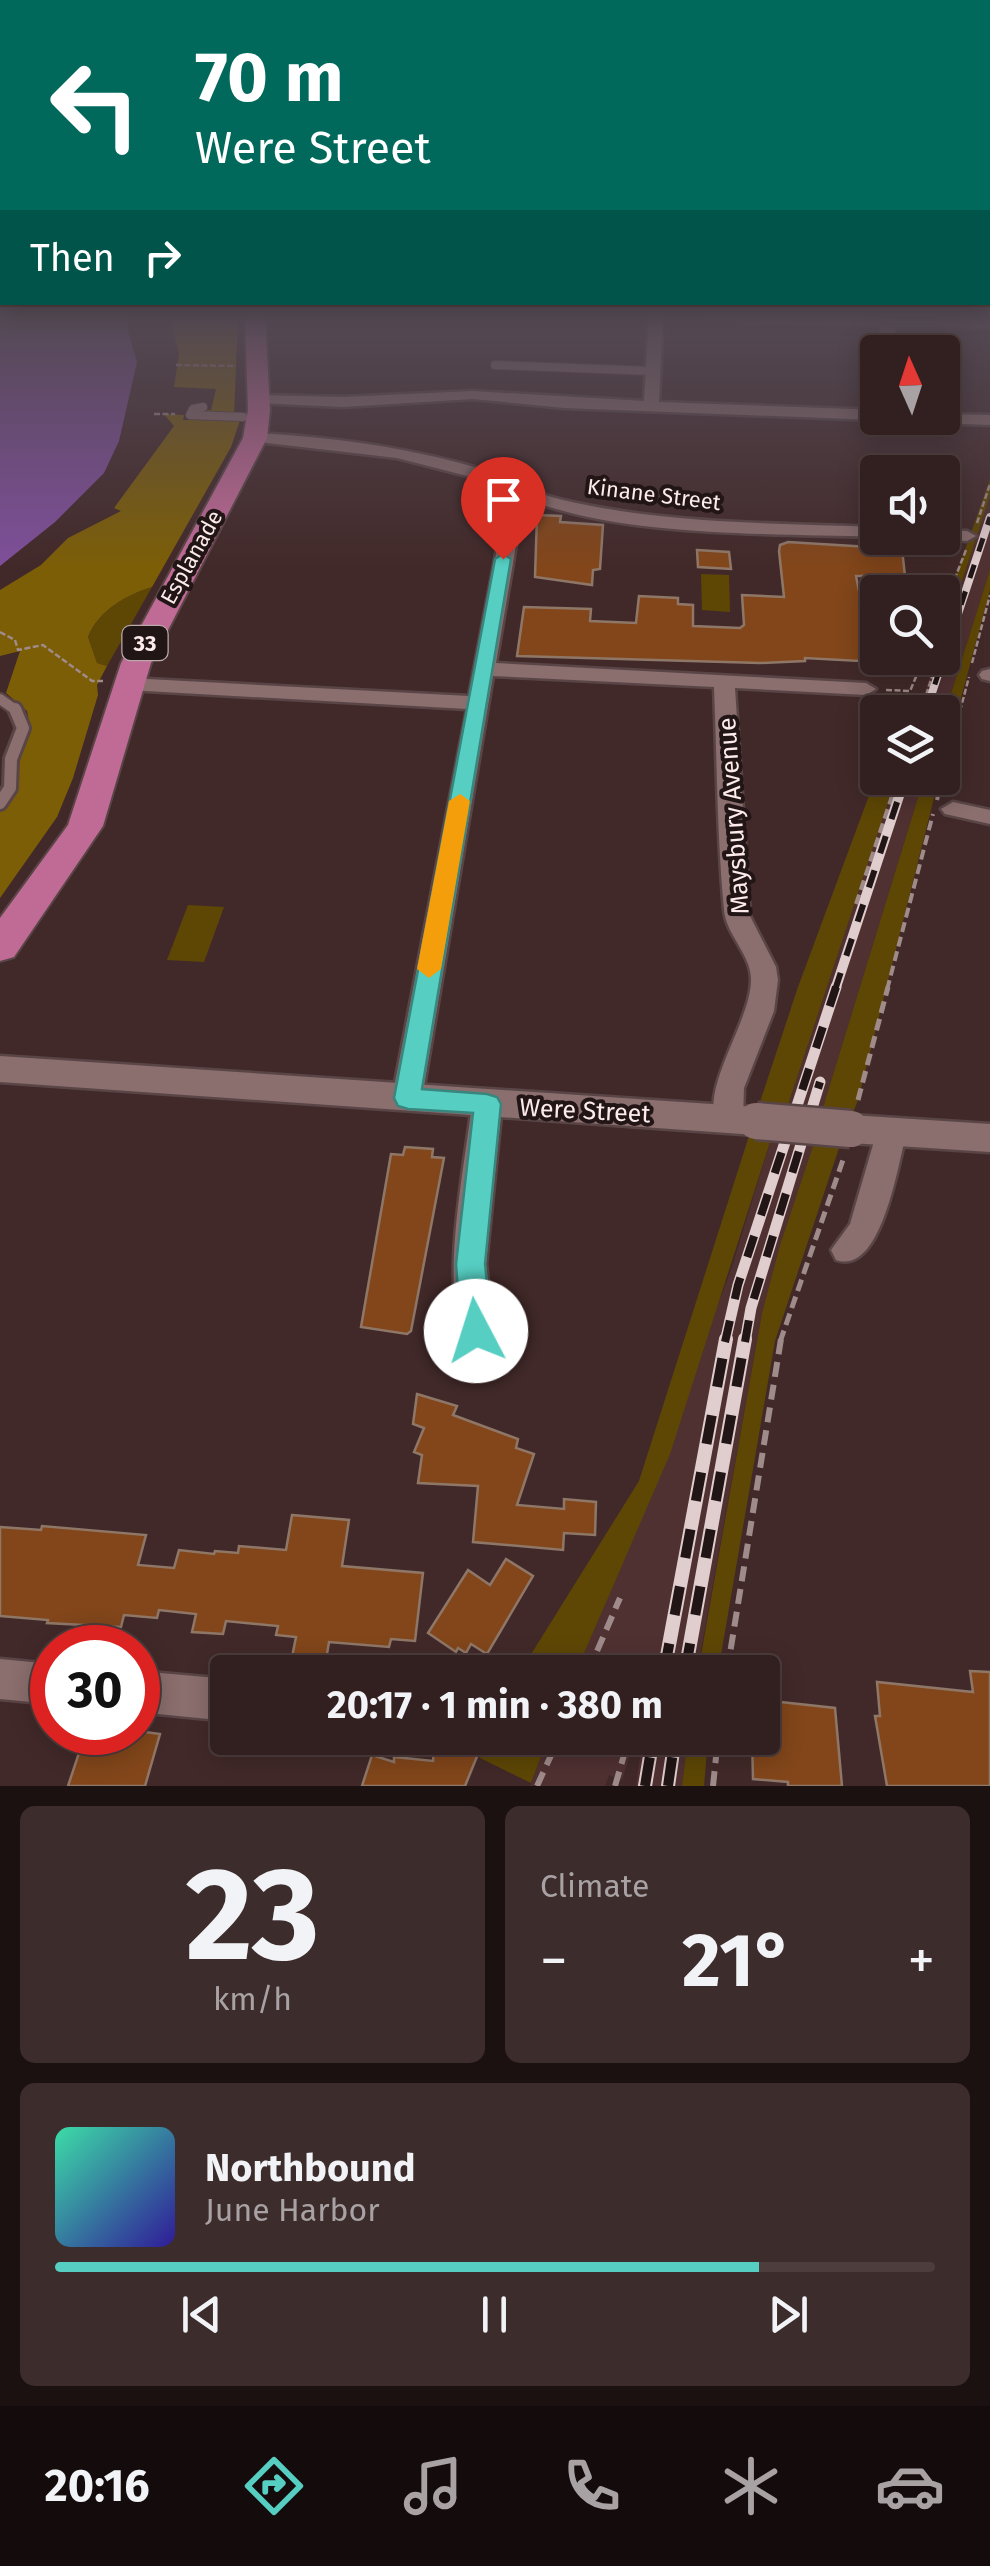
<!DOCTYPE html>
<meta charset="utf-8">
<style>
body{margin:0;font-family:"Fira Sans",sans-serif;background:#3d2c2c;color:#f1f3f6;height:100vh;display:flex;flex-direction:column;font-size:38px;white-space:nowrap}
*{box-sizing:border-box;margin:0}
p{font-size:32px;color:#a8a2a4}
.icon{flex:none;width:55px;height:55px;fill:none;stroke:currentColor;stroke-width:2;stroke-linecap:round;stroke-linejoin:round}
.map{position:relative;height:1786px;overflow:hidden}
.drawer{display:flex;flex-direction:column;gap:20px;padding:20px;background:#1c1111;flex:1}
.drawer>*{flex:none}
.hud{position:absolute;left:0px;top:0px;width:990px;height:305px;box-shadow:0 5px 25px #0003,0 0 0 2px #4d3d3d;background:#00695c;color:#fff;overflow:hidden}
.needle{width:65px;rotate:357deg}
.controls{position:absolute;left:860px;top:335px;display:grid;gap:20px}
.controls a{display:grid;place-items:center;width:100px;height:100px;border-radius:10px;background:#321f1f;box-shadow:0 5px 25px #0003,0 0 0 2px #4d3d3d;font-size:50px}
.speed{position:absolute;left:30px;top:1625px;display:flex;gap:20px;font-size:50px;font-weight:700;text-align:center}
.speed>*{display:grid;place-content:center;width:130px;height:130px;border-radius:50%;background:#321f1f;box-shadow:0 5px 25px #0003,0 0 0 2px #4d3d3d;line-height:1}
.speed .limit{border:15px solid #d22;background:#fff;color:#111}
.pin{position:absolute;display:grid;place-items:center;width:85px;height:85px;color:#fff;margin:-102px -42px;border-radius:50% 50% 50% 0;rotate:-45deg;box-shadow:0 0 10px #0007}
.pin .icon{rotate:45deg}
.me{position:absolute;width:110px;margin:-55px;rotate:355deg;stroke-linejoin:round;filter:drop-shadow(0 0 8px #0008)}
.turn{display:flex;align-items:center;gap:35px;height:210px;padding:0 30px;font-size:45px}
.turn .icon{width:130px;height:130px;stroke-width:2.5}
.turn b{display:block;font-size:70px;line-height:85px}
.then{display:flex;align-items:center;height:95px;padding:0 30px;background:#0003;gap:20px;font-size:38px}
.big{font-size:75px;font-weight:700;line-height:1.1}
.drawer .tile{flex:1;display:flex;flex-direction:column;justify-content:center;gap:15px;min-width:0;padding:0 35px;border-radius:15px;background:#3d2c2c}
.drawer .dial{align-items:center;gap:0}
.dial b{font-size:130px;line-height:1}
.song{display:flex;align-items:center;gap:30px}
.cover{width:120px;height:120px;border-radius:15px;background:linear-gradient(135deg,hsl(160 70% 55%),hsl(250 70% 35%))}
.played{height:10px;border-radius:5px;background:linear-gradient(90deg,#56cec2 80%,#4d3d3d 80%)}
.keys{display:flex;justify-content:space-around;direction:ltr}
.heat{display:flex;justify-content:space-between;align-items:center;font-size:55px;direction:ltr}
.drawer .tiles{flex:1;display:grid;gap:20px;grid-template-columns:1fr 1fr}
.tile:last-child{grid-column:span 2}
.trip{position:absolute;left:210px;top:1655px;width:570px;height:100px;border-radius:10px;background:#321f1f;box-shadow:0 5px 25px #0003,0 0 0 2px #4d3d3d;font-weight:700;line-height:100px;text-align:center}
.dock{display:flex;height:160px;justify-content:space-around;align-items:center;background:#140c0c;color:#a8a2a4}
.dock .icon{width:70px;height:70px}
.dock .on{color:#56cec2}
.dock b{font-size:45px;color:#f1f3f6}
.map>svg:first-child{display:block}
.built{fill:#503132}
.green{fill:#5e4705}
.forest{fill:#7c5e07}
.water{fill:#7f4f9a}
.building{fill:#82461a;stroke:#8f7768;stroke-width:2.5}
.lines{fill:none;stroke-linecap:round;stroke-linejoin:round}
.service-far2-casing{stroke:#5a4546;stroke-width:10}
.service-far1-casing{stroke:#5a4546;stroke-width:14}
.service-casing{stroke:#5a4546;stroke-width:18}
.minor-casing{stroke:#5a4546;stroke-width:5}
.tertiary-casing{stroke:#5a4546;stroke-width:5}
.primary-casing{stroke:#5a4546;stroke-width:4}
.path-far3{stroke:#a08b8b;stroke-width:2.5;stroke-dasharray:6 2.5;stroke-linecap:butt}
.path-far2{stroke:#a08b8b;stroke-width:4;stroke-dasharray:10 5;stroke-linecap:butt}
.path-far1{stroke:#a08b8b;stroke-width:5;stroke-dasharray:12 6;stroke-linecap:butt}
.path{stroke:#a08b8b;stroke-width:6;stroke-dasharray:15 8;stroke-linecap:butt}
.service-far2{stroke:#8b6e6e;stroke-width:8}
.service-far1{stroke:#8b6e6e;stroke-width:10}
.service{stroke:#8b6e6e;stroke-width:12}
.minor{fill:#8b6e6e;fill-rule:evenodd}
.tertiary{fill:#8b6e6e;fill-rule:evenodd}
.primary{fill:#c06a96;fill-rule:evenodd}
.rail-far3-casing{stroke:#e0cdcd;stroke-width:8}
.rail-far2-casing{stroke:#e0cdcd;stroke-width:10}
.rail-far1-casing{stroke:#e0cdcd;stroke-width:11}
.rail-casing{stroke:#e0cdcd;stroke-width:14}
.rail-far3{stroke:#211515;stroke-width:5;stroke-dasharray:14;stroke-linecap:butt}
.rail-far2{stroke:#211515;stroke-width:6;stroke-dasharray:18;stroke-linecap:butt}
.rail-far1{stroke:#211515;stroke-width:8;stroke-dasharray:22;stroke-linecap:butt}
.rail{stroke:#211515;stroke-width:10;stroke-dasharray:29;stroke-linecap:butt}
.tertiary-bridge-casing{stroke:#5a4546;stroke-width:41;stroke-linecap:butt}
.tertiary-bridge{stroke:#8b6e6e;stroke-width:36}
.route{fill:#56cec2;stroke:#38867e;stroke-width:2.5}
.slow{fill:#f59e0b}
.labels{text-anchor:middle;stroke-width:8;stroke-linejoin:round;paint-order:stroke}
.far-street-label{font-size:22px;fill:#fcebea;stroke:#211515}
.shield{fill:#211515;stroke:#baabaa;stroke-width:2.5}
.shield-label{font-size:22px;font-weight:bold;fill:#fcebea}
.street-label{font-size:25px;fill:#fcebea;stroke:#211515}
</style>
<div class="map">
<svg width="990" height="1786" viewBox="0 0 990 1786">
<rect width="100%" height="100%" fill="#422929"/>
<!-- built -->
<g class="built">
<polygon points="990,496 990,570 943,719 942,712 918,712 936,658 942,658 943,638"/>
<polygon points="896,778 924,778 821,1114 786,1111"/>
<polygon points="772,1136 816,1137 780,1245 762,1313 697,1672 576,1672 602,1612 731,1270"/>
<polygon points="548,1738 688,1738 682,1786 636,1786 641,1748 633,1745 622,1780 609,1775 605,1786 530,1786"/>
</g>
<!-- green -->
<g class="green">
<polygon points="990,479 990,496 943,638 943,612"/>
<polygon points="990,570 990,590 943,765 943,719"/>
<polygon points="701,574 729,575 730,612 702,610"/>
<path d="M152,587L107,666L97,663L88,637C99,610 126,595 152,587Z"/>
<polygon points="877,774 878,778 896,778 786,1111 759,1105 798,987"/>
<polygon points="924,778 939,778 858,1100 852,1115 821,1114"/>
<polygon points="188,905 224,907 204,962 167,960"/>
<polygon points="749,1136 772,1136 670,1454 576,1672 520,1672 639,1481"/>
<polygon points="816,1137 841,1142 775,1341 718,1672 698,1672 762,1313 780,1245"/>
<polygon points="489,1738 548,1738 531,1783 480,1758"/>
<polygon points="688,1738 708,1738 704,1786 682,1786"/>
</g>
<!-- forest -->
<g class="forest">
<polygon points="170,316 238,316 234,415 200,416 198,410 211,410 216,389 174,387 179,354"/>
<path d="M164,414L184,415L183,420H240L231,447L152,587C126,595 99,610 88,637L97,663L107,666L97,685L98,695L73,778L57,817L0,898V812C21,787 14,758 31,732L27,711L6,693L20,651L0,656V590L41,565L68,538L121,511L114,508L174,426Z"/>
</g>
<!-- water -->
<polygon class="water" points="0,316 129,316 127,328 137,362 119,441 104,473 55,522 0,566"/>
<!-- building -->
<g class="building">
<polygon points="537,515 561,516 560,522 603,525 600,569 593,570 592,585 535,577"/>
<polygon points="788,542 902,549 905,576 856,576 870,645 878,646 878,662 805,658 805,661 760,663 517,656 524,607 591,609 590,621 636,623 639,596 678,598 678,604 693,605 693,626 740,628 744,625 742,595 784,597 779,551 780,545"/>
<polygon points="697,550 729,552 731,569 698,567"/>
<polygon points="405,1147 433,1149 432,1157 444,1158 411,1331 407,1334 361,1327 391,1154 403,1155"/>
<polygon points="417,1394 457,1406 453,1415 518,1439 516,1448 534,1454 517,1505 564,1509 564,1499 596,1502 595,1535 564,1533 563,1550 473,1542 478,1486 418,1483 422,1455 414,1452 424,1428 413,1424"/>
<polygon points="292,1515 349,1520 342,1566 423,1573 415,1641 391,1639 389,1647 329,1642 324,1672 289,1672 296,1637 276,1635 278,1626 226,1621 223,1634 192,1632 196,1614 159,1610 157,1618 124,1615 121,1627 47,1623 48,1620 0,1616 0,1527 41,1530 42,1526 146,1535 138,1565 174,1568 179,1550 214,1554 215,1551 238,1553 239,1546 286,1550"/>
<polygon points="506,1559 533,1576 487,1654 471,1644 466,1653 458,1648 456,1652 428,1633 468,1570 490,1585"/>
<polygon points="970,1671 990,1672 990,1786 887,1786 875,1716 880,1716 877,1682 973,1692"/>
<polygon points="762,1700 835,1708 842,1786 788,1786 788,1782 753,1779 752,1738 762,1738"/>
<polygon points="138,1731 160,1734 145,1786 68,1786 86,1732"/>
<polygon points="434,1750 478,1754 465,1786 362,1786 372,1755 394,1762 394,1757 433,1761"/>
</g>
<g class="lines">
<!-- service-far2 casing -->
<g class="service-far2-casing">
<g id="service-far2">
<polyline points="495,365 653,371"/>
<polyline points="203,407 193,409 190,415 243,417"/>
</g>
</g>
<!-- service-far1 casing -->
<g class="service-far1-casing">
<polyline id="service-far1" points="0,699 17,711"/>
</g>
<!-- service casing -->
<g class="service-casing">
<polyline id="service" points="0,803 10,788 11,759 23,728 15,709"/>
</g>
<!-- minor casing -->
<g class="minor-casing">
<g id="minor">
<polygon points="649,316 663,316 659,402 878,410 878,418 884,418 878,420 565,408 473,399 343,407 259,403 252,399 259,395 343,397 473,391 644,401"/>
<polygon points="885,318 892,322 902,352 888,352 878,322"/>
<polygon points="942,414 990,415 990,425 937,423 929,418 942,418"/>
<path d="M255,433C332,437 407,447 481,469C508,477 531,492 559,499C662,524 772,523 878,527V537C771,533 623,538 524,498L496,663L866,683L876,689L866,695L735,688L750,916L776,967L778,980L774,1011L744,1088L743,1119L738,1127L728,1131L718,1127C698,1090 750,1024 751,981C752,955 726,935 724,910C717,836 717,761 714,687L493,676L422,1098L417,1106L407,1109L397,1106L392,1098L467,709L128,690L118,684L128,678L469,696L508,491L475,478L397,458L249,441L247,438Z"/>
<polygon points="942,530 967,531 976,536 967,541 936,539 942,538"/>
<polygon points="990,669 990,681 982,679 979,675 982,671"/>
<polygon points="953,802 990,810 990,824 945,814 941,809"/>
<path d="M487,1093L497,1096L502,1104L486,1264L494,1331L489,1342L477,1346L465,1342C439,1286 465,1166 472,1104L477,1096Z"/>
<path d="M892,1119L903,1123L907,1131C898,1163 882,1276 836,1260L831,1250L850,1224L877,1131L881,1123Z"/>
<polygon points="0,1659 52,1664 52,1704 0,1699"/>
<polygon points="138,1671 228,1679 228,1721 138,1712"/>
</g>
</g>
<!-- tertiary casing -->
<g class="tertiary-casing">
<g id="tertiary">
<polygon points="702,316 990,319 990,329 710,321"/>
<polygon points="0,1056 756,1107 769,1111 774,1121 769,1131 756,1135 0,1082"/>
<polygon points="851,1115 990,1124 990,1152 851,1143 838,1139 833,1129 838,1119"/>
</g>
</g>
<!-- primary casing -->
<g class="primary-casing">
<polygon id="primary" points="245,316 265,316 270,410 267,438 151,663 103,826 14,957 0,961 0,918 68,825 121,663 243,438 248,410"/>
</g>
<!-- path-far3 -->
<g class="path-far3">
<polyline points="176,365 236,366"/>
<polyline points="154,414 175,414"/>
<polyline points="977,523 990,484"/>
<polyline points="942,611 966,550"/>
<polyline points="0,632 15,640 18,650 43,645 92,681 103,681"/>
<polyline points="972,663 990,595"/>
<polyline points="886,690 910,691 924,658"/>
<polyline points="921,711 938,658"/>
<polyline points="960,711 969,677"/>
</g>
<!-- path-far2 -->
<g class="path-far2">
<polyline points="942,777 960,709"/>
<polyline points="937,800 942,778"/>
<polyline points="856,904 898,778"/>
<polyline points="887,990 933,814"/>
</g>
<!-- path-far1 -->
<g class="path-far1">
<polyline points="858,1100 888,987"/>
<polyline points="780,1342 844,1157"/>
</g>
<!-- path -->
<g class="path">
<polyline points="588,1672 620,1598"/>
<polyline points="727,1672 781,1339"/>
<polyline points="686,1738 716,1751"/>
<polyline points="537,1786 559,1738"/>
<polyline points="615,1786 629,1738"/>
<polyline points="713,1786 718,1738"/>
</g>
<!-- service-far2 -->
<use href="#service-far2" class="service-far2"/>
<!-- service-far1 -->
<use href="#service-far1" class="service-far1"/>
<!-- service -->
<use href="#service" class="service"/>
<!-- minor -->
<use href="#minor" class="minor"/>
<!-- tertiary -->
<use href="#tertiary" class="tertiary"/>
<!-- primary -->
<use href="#primary" class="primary"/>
<!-- rail-far3 casing -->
<g class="rail-far3-casing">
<polyline id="rail-far3" points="926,711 990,517"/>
</g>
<!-- rail-far2 casing -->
<g class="rail-far2-casing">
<polyline id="rail-far2" points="835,990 905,778"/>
</g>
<!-- rail-far1 casing -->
<g class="rail-far1-casing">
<g id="rail-far1">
<polyline points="725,1342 738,1285 836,987"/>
<polyline points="745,1342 751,1308 820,1082"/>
</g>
</g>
<!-- rail casing -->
<g class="rail-casing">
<g id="rail">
<polyline points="664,1672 726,1339"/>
<polyline points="685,1672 745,1339"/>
<polyline points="645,1786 653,1738"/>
<polyline points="668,1786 675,1738"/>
</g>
</g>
<!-- rail-far3 -->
<use href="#rail-far3" class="rail-far3"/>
<!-- rail-far2 -->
<use href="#rail-far2" class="rail-far2"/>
<!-- rail-far1 -->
<use href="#rail-far1" class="rail-far1"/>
<!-- rail -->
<use href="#rail" class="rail"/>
<!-- tertiary-bridge casing -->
<g class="tertiary-bridge-casing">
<polyline id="tertiary-bridge" points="756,1121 851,1129"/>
</g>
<!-- tertiary-bridge -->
<use href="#tertiary-bridge" class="tertiary-bridge"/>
</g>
<!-- sky -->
<linearGradient id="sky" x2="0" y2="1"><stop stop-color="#241717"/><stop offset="0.56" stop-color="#544954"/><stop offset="1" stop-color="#544954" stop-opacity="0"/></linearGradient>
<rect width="990" height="566" fill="url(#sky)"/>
<!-- route -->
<polygon class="route" points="503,554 511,559 422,1089 487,1094 497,1097 501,1104 485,1264 492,1331 487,1341 476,1345 466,1341 461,1331 456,1264 473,1113 408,1109 398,1106 394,1098 495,559"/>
<!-- slow -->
<polygon class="slow" points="460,794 470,801 441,969 429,978 417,969 449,801"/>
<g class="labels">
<!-- far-street labels -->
<g class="far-street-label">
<text transform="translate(654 494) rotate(7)" y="8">Kinane Street</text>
<text transform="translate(191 557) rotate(-61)" y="8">Esplanade</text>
</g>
<!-- shield labels -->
<rect class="shield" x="122.5" y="626" width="45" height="34" rx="8"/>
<g class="shield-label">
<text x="145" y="651">33</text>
</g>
<!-- street labels -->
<g class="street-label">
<text transform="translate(733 816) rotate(-94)" y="9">Maysbury Avenue</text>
<text transform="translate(585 1110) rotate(3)" y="9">Were Street</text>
</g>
</g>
</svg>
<div class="controls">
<a><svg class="needle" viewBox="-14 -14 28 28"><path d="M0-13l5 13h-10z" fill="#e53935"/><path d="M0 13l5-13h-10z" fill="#a8a2a4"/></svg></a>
<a><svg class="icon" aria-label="sound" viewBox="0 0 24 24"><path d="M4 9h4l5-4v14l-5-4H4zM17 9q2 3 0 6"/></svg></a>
<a><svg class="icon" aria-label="search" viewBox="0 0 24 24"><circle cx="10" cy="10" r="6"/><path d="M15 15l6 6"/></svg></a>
<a><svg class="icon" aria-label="layers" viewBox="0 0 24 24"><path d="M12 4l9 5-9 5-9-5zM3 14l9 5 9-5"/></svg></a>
</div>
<div class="speed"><div class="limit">30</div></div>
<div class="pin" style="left:503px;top:559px;background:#d93025"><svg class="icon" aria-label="arrive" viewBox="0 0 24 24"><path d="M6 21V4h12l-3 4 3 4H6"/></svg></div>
<svg class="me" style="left:476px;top:1331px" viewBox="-20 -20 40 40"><circle r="19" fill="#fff"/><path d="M0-13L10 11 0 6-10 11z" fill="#56cec2"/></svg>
<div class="trip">20:17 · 1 min · 380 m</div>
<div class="hud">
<div class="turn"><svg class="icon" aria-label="left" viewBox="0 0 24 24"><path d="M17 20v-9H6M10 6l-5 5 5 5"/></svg><div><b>70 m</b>Were Street</div></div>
<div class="then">Then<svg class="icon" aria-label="right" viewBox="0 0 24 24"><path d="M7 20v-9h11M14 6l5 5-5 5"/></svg></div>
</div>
</div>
<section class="drawer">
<div class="tiles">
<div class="tile dial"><b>23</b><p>km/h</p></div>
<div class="tile"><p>Climate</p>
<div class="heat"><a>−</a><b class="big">21°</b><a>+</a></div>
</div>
<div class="tile">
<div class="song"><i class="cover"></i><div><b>Northbound</b><p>June Harbor</p></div></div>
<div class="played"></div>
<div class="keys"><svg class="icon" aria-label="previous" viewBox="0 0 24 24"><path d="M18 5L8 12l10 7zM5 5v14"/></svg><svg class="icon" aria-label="pause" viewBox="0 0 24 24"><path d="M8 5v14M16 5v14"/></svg><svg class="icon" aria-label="next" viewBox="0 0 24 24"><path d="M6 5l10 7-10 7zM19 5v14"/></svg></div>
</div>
</div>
</section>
<nav class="dock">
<b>20:16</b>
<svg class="icon on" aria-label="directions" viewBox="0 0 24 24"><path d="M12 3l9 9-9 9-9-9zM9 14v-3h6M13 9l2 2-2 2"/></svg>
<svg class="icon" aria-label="music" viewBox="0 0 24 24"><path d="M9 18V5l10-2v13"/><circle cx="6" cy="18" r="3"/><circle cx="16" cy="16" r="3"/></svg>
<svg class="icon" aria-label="phone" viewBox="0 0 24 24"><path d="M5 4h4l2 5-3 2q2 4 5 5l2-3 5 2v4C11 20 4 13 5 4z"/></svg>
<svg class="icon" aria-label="climate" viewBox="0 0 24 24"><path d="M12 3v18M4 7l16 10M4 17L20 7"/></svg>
<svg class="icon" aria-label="car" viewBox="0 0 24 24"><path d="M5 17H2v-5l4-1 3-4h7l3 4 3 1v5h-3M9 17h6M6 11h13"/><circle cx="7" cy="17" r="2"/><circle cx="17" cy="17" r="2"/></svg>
</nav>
